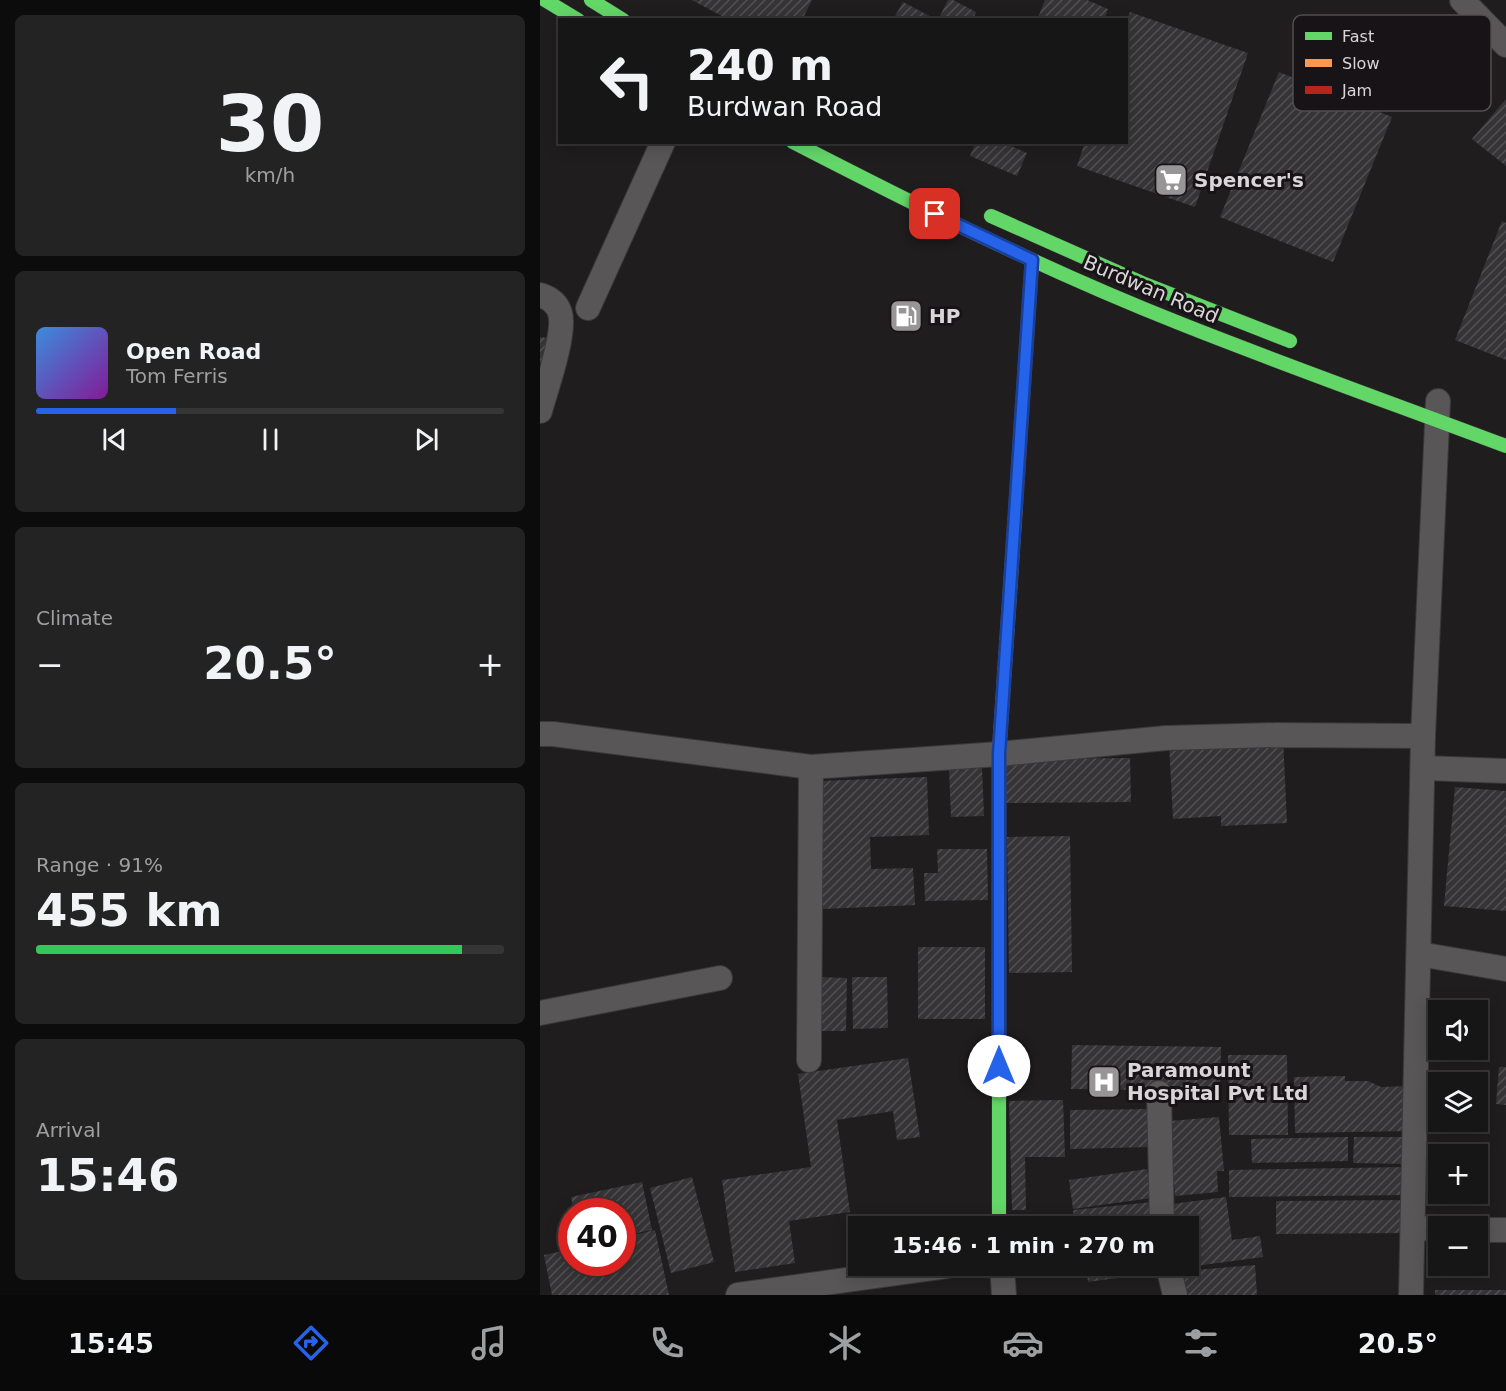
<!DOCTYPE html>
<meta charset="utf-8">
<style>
body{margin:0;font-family:"DejaVu Sans",sans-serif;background:#242323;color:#f1f3f6;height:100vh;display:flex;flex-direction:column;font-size:22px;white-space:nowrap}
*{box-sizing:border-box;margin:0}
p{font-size:20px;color:#9e9fa1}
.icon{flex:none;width:33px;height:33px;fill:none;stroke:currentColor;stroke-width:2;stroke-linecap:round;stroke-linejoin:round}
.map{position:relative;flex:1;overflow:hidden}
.panel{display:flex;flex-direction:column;gap:15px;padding:15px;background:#0d0c0c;width:540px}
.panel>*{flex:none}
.top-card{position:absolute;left:18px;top:18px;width:570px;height:126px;border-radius:0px;box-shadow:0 3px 15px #0003,0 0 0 2px #363535;background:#171616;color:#f1f3f6;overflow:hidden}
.fabs{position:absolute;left:888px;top:1000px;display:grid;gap:12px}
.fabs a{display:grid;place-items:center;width:60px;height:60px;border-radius:0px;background:#171616;box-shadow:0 3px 15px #0003,0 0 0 2px #363535;font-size:30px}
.speed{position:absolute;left:18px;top:1198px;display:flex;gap:12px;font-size:30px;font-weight:700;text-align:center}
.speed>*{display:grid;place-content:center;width:78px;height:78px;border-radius:50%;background:#171616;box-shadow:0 3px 15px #0003,0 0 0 2px #363535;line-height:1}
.speed .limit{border:9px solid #d22;background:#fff;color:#111}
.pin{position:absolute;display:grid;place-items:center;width:51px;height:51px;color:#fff;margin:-26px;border-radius:12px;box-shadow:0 3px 9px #0006}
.me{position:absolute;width:66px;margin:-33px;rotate:0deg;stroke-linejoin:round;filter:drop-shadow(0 0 4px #0008)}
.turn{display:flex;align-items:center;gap:21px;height:126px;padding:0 30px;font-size:27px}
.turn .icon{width:78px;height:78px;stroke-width:2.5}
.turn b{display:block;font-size:42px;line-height:51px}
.big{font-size:45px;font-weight:800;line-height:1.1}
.panel .tile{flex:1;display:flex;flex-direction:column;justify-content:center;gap:9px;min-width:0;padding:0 21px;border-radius:9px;background:#242323}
.panel .dial{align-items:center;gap:0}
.dial b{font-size:78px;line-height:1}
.song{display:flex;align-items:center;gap:18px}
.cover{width:72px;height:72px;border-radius:9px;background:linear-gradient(135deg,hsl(210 70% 55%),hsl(290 70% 35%))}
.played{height:6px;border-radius:3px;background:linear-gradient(90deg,#2563eb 30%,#363535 30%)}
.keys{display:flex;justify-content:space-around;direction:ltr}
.heat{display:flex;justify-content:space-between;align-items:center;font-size:33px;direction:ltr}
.charge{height:9px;border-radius:4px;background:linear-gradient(90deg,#34c759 91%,#363535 0)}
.trip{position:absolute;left:308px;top:1216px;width:351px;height:60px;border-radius:0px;background:#171616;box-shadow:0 3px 15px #0003,0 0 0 2px #363535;font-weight:800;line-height:60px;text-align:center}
.tabs{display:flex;height:96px;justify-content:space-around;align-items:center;background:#090909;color:#9e9fa1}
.tabs .icon{width:42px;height:42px}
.tabs .active{color:#2563eb}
.tabs b{font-size:27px;color:#f1f3f6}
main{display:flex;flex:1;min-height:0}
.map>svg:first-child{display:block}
.building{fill:url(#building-hatch)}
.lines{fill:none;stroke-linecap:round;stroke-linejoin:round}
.street-casing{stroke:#3b383a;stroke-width:26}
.fast-casing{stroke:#3b383a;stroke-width:15}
.slow-casing{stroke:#3b383a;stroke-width:15}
.jam-casing{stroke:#3b383a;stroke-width:15}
.street{stroke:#585657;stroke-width:24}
.fast{stroke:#63d668;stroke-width:14}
.slow{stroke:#ff974d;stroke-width:14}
.jam{stroke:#b3261e;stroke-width:14}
.route-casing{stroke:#184099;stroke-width:15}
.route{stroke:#2563eb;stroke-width:10}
.labels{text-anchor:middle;stroke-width:6;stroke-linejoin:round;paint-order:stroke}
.poi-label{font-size:20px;font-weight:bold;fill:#d9d6d8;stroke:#171316;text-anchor:start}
.street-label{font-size:20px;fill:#d9d6d8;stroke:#171316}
.key{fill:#171316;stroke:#514e50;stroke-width:1.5}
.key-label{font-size:16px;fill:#d9d6d8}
</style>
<main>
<section class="panel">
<div class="tile dial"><b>30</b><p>km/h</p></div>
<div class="tile">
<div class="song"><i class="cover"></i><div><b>Open Road</b><p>Tom Ferris</p></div></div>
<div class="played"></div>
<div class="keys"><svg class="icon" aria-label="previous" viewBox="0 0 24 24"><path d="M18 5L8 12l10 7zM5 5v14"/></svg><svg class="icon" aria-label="pause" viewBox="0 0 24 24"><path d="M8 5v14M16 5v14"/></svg><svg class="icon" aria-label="next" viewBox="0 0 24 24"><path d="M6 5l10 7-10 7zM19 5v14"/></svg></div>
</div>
<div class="tile"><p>Climate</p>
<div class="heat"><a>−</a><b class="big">20.5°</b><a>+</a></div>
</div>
<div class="tile"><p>Range · 91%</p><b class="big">455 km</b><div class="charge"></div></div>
<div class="tile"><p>Arrival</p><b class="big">15:46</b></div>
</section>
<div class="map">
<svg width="966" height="1295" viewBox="0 0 966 1295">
<defs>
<pattern id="building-hatch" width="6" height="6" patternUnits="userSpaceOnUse" patternTransform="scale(1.5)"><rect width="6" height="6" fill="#363436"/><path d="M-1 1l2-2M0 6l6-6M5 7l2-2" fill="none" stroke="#525152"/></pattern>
</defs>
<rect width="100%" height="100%" fill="#1f1d1e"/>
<!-- building -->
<g class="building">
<polygon points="152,0 272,0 262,20 189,20"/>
<polygon points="408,0 413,0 436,12 433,20 398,20"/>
<polygon points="505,0 547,0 568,9 564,20 497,20"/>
<polygon points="363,2 397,20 357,20 354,18"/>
<polygon points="590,12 708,53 655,207 537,166 545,142 586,142 586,23"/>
<polygon points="739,72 852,117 793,262 680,217"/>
<polygon points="966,99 966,166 932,139"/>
<polygon points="436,142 462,142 487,153 477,176 430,156"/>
<polygon points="962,221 966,223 966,360 915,340"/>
<polygon points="0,337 7,338 4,364 0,363"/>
<polygon points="743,738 747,823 681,826 681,816 633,819 629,744"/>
<polygon points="590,758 591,802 466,803 466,759"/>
<polygon points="442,768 444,816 411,817 409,769"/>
<polygon points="387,777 389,835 330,837 331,869 373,868 375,905 283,909 278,781"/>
<polygon points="915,787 966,791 966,911 904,906"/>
<polygon points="530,836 532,972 469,973 467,837"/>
<polygon points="397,849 447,849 448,900 385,901 384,873 398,873"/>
<rect x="378" y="947" width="67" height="72"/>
<polygon points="277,977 307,978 306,1031 275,1031"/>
<polygon points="312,977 347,977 348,1028 313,1029"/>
<polygon points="532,1045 681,1047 680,1091 531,1089"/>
<polygon points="688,1055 747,1055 748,1135 689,1135"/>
<polygon points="368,1058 380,1137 357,1140 353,1111 297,1120 310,1212 249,1221 255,1263 195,1272 182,1180 271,1167 258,1074"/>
<polygon points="959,1067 966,1067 966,1105 956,1104"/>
<polygon points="805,1076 805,1081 828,1081 841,1087 868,1086 869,1131 755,1133 754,1077"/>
<polygon points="523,1100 525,1157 485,1157 486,1210 472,1210 469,1101"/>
<polygon points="611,1109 611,1147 530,1149 530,1110"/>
<polygon points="679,1117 684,1171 677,1171 678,1192 635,1196 629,1121"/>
<polygon points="808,1137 808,1161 712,1163 711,1139"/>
<polygon points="814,1137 867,1137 867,1164 813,1163"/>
<polygon points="868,1167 869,1195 689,1197 689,1170"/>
<polygon points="607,1169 611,1198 533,1209 529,1180"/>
<polygon points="152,1177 174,1262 131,1273 110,1188"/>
<polygon points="102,1182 112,1230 82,1236 82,1212 34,1212 31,1197"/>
<polygon points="686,1197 692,1240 720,1236 723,1257 648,1267 648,1227 635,1227 632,1204"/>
<polygon points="866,1200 866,1233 736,1234 736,1201"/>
<polygon points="613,1202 616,1227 535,1227 533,1210"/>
<polygon points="115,1230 129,1295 12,1295 4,1255 32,1249 32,1263 82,1263 82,1238"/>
<polygon points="715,1265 717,1295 645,1295 643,1271"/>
<polygon points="479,1266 512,1266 512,1267 480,1273"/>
<polygon points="546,1266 620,1266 621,1272 548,1282"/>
<rect x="895" y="1290" width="71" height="5"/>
</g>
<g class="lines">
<!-- street casing -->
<g class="street-casing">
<g id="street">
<polyline points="922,0 966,45"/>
<path d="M0,295C10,298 17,303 20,313C26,333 6,389 0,411"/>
<polyline points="48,308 123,142"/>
<polyline points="0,734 13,734 271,767 459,754 626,738 736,735 883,736"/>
<polyline points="884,768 966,771"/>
<polyline points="879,954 966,969"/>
<polyline points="0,1013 180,978"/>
<polyline points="269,1060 271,767"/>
<polyline points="619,1093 622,1227"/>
<polyline points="873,1228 898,1229"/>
<polyline points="938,1230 966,1230"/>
<polyline points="462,1266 464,1295"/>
<polyline points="628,1266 635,1295"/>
<polyline points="198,1295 407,1266"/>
<polyline points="871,1295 883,736 898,401"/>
</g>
</g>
<!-- fast casing -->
<g class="fast-casing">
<g id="fast">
<polyline points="5,0 38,20"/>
<polyline points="51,0 83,20"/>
<path d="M253,142C379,207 507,271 639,323C747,366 857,405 966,446"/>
<polyline points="451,216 602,283 750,341"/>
<polyline points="459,1227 459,753"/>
</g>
</g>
<!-- slow casing -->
<g class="slow-casing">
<polyline id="slow" points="459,753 476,502"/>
</g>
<!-- jam casing -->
<g class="jam-casing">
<polyline id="jam" points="476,502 492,260"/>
</g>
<!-- street -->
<use href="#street" class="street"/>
<!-- fast -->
<use href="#fast" class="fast"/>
<!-- slow -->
<use href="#slow" class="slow"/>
<!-- jam -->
<use href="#jam" class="jam"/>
</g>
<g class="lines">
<!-- route casing -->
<g class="route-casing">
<polyline id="route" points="395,214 492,260 459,754 459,1066"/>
</g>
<!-- route -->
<use href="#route" class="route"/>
</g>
<!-- icons -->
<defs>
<g id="supermarket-square" transform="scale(1.725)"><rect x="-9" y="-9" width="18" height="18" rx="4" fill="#989597" stroke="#171316"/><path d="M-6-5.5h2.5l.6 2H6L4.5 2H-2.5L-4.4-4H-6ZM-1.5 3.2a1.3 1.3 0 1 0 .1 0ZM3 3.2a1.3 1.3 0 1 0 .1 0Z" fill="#fff"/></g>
<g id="fuel-square" transform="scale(1.725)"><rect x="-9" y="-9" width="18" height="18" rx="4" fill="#989597" stroke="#171316"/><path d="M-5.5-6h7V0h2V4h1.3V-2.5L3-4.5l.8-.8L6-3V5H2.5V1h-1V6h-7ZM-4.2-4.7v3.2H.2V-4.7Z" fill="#fff"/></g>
<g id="hospital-square" transform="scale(1.725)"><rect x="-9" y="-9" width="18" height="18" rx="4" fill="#989597" stroke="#171316"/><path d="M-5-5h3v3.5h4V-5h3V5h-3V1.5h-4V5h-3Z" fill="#fff"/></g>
</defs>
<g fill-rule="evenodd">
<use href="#supermarket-square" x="631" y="180"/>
<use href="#fuel-square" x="366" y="316"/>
<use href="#hospital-square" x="564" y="1082"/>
</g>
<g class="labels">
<!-- poi labels -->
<g class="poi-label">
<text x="654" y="187">Spencer's</text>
<text x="389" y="323">HP</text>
<text x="587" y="1077">Paramount<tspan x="587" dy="23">Hospital Pvt Ltd</tspan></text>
</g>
<!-- street labels -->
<g class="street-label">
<text transform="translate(611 289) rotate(23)" y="7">Burdwan Road</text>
</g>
</g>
<!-- legend -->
<rect x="753" y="15" width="198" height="96" rx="9" class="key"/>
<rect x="765" y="32" width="27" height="8" fill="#63d668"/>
<rect x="765" y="59" width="27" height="8" fill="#ff974d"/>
<rect x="765" y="86" width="27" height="8" fill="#b3261e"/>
<g class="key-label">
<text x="802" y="42">Fast</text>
<text x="802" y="69">Slow</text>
<text x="802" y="96">Jam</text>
</g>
</svg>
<div class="fabs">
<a><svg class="icon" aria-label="sound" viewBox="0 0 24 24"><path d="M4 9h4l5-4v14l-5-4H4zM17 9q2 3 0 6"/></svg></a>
<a><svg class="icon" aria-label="layers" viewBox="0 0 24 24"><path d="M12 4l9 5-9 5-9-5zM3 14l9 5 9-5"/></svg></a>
<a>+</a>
<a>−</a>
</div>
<div class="speed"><div class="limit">40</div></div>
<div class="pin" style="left:395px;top:214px;background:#d93025"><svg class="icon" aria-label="arrive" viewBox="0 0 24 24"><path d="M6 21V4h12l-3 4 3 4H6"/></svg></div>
<svg class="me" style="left:459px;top:1066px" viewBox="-20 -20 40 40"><circle r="19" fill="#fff"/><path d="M0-13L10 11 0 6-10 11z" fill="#2563eb"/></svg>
<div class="trip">15:46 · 1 min · 270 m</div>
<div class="top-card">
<div class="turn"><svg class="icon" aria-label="left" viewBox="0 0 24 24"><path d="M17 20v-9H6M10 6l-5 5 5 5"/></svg><div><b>240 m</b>Burdwan Road</div></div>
</div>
</div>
</main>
<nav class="tabs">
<b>15:45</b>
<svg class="icon active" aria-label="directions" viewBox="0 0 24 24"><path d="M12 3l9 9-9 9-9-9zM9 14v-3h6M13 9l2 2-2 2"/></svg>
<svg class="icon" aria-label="music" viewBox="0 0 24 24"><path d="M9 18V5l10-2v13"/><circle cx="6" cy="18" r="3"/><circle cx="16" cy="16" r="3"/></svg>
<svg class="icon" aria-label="phone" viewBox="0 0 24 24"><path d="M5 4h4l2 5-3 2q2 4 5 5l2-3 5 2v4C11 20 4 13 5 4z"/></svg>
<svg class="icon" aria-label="climate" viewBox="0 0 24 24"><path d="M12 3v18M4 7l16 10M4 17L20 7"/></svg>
<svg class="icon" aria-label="car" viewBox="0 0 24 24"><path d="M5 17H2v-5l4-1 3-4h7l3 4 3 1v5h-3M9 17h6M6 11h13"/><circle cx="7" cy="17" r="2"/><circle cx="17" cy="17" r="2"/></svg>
<svg class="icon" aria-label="filters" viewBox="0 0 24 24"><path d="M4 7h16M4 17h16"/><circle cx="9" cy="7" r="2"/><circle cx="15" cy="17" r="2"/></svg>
<b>20.5°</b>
</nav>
